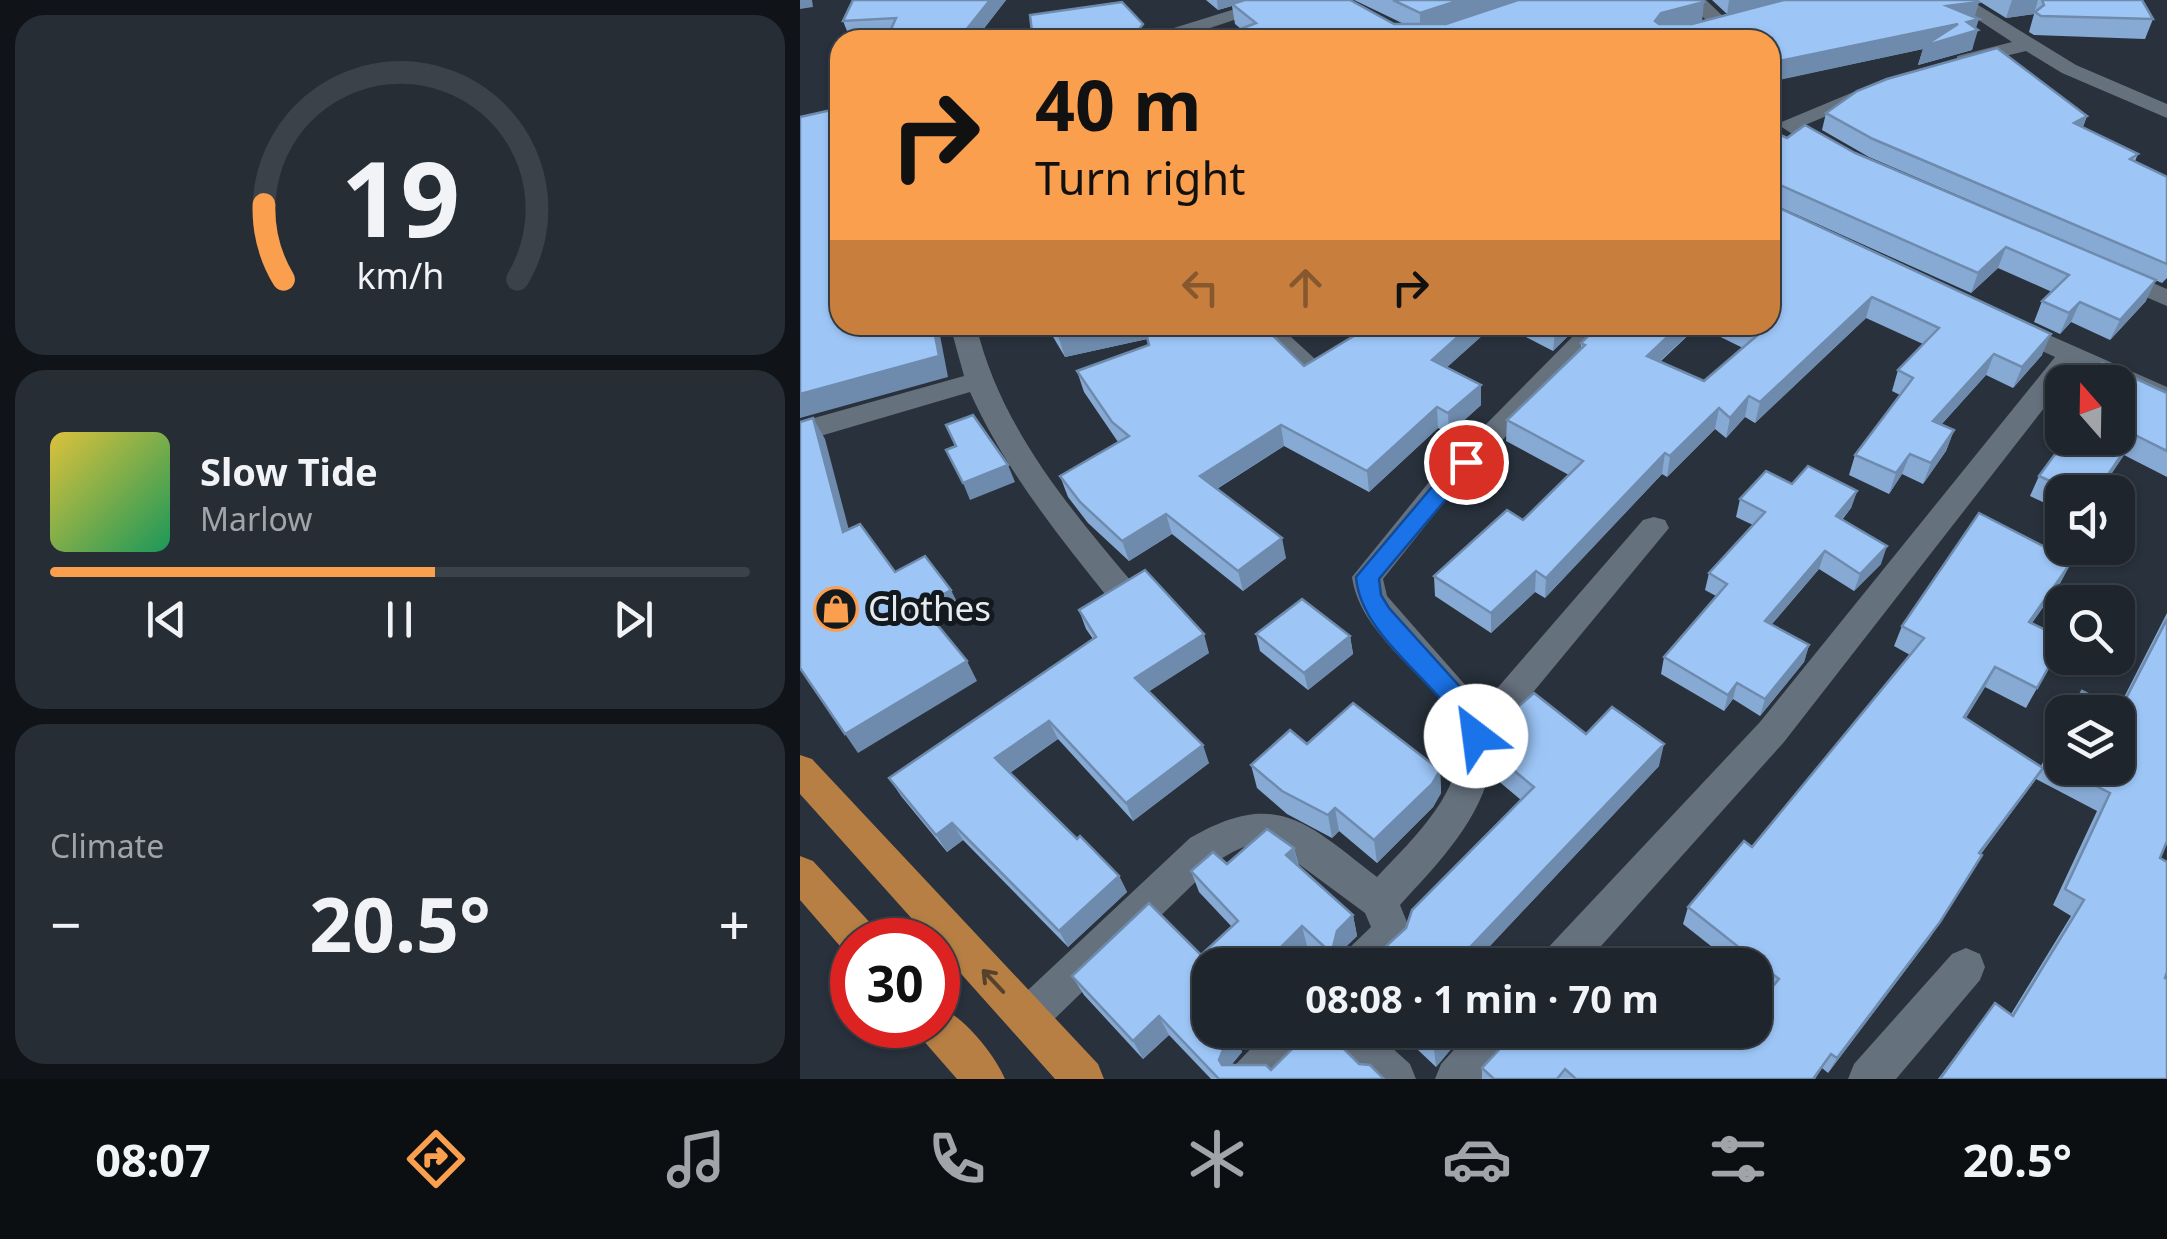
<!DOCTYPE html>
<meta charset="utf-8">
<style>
body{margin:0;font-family:"Noto Sans",sans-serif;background:#262d35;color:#f1f3f6;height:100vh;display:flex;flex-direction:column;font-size:38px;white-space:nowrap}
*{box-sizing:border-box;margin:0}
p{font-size:32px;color:#a1a5aa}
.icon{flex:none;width:55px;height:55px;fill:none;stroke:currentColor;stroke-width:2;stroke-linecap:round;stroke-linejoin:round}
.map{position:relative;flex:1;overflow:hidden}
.drawer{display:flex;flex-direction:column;gap:15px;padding:15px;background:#101419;width:800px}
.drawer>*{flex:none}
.top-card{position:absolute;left:30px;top:30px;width:950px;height:305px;border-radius:30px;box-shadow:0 2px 8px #0004,0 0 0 2px #3c4249;background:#fa9f4e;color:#111;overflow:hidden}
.needle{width:65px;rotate:340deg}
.tools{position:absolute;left:1245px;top:365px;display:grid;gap:20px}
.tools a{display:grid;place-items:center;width:90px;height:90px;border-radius:20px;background:#1e252d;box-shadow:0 2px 8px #0004,0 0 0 2px #3c4249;font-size:50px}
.speed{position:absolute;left:30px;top:918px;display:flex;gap:20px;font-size:50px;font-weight:700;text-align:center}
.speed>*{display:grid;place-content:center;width:130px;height:130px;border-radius:50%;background:#1e252d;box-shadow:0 2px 8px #0004,0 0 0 2px #3c4249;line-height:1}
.speed .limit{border:15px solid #d22;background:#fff;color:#111}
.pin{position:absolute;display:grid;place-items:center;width:85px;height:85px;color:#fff;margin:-42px;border:5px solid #fff;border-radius:50%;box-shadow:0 2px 10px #0007}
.me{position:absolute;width:110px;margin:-55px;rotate:330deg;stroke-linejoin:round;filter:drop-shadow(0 0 8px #0008)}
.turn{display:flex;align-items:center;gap:35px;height:210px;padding:0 40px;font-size:45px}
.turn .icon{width:130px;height:130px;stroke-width:2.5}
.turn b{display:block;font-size:70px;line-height:85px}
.lanes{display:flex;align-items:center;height:95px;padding:0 40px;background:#0003;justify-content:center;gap:50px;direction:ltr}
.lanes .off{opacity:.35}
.big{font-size:75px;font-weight:700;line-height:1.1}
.drawer .widget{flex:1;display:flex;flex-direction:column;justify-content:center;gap:15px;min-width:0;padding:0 35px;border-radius:30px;background:#262d35}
.drawer .dial{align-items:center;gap:0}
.dial svg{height:260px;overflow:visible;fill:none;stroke:#3c4249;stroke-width:7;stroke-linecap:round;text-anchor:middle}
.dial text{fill:#f1f3f6;stroke:none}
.song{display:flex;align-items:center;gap:30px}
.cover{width:120px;height:120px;border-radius:15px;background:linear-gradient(135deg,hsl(50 70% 55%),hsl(150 70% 35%))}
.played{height:10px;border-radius:5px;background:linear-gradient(90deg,#fa9f4e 55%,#3c4249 55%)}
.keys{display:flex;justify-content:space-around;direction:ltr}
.heat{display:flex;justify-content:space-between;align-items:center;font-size:55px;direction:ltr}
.trip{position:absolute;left:392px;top:948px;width:580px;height:100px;border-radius:30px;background:#1e252d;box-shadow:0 2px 8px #0004,0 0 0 2px #3c4249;font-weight:700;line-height:100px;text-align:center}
.tab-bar{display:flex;height:160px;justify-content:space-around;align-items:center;background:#0c0f12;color:#a1a5aa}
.tab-bar .icon{width:70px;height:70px}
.tab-bar .current{color:#fa9f4e}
.tab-bar b{font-size:45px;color:#f1f3f6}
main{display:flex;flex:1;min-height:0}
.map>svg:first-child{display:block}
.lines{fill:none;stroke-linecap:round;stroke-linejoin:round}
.minor{fill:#66717e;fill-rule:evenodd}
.major{fill:#b77f44;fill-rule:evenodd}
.wall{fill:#87aad4;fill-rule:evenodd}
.shaded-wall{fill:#6e8bad}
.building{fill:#9dc6f7;stroke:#6e8bad;stroke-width:2.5}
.oneway{stroke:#55422d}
.route{fill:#1a73e8;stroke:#114b97;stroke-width:2.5}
.labels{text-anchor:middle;stroke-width:10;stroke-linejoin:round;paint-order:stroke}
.poi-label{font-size:35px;fill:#e5ebf2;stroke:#14191e;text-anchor:start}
</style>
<main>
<section class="drawer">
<div class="widget dial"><svg viewBox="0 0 100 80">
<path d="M14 69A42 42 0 1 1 86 69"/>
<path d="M14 69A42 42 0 0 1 8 46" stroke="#fa9f4e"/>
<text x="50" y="56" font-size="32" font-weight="700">19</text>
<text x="50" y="72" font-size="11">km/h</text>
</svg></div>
<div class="widget">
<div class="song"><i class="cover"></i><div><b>Slow Tide</b><p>Marlow</p></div></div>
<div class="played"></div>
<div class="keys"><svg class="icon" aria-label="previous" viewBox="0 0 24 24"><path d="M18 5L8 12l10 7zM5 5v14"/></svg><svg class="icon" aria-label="pause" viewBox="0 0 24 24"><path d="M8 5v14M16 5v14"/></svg><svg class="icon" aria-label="next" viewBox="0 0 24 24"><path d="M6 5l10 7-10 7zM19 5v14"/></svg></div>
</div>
<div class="widget"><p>Climate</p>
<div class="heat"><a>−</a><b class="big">20.5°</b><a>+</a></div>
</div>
</section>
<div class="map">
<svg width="1367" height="1079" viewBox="0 0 1367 1079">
<rect width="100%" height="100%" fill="#28313c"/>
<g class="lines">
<!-- minor -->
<g class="minor">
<polygon points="464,0 493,0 375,40 345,40 348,36"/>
<polygon points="886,0 906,0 930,23 927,27 913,27"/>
<polygon points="1148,0 1170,0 1276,65 1367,104 1367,118 1262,73 1226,51 1164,66 1157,64 1157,56 1212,42"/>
<polygon points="1087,78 1094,80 1097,84 1094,88 1005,125 1043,146 1046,151 1043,156 1027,156 977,124"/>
<polygon points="1315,267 1367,289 1367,306 1306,280 1303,275 1306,270"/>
<polygon points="1213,319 1367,387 1367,407 1276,367 984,742 784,965 739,965 744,952 960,722 1255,357 1204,333 1200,327"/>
<path d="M150,325H176C200,425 265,503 331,581L336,590L331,599L320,602L309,599C257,534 204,468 170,392L0,442V422L164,376Z"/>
<polygon points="450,325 478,325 514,358 518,364 514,370 496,370"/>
<path d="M784,325H812L649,496L583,579L587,596L667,687L680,708L843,520L854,517L865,520L869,528L692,742C695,807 640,861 600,905L611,932L605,945L586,965H540L545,952L571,927L565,913L477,848C452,839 437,849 416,862L241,1032L227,1038L213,1032L207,1018L213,1004L390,838C476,788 506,822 577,877C615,836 684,775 649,713C635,689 611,670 593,650C574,628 556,606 552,577L629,482Z"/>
<polygon points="1166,948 1180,954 1185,967 1180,980 1096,1079 1048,1079 1054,1064 1152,954"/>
<polygon points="469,1030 516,1030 510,1044 479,1079 430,1079 436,1064"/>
<polygon points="522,1030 572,1030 610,1064 616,1079 565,1079 528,1044"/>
<polygon points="672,1030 718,1030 712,1044 683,1079 635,1079 641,1064"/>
</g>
<!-- major -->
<g class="major">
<polygon points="0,755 12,759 298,1064 304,1079 255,1079 138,948 138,940 131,940 0,794"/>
<polygon points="0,856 13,861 74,927 79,940 52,940 52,955 46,953 0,900"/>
<path d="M138,1006C163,1016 194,1053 205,1079H157L122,1039L116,1025H138Z"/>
</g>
</g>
<!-- wall -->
<g class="wall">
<polygon points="53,0 206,0 175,40 89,34 49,36 43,21"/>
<polygon points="406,0 550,0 594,24 604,24 554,0 903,0 902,21 1175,18 1176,29 1172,50 1118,65 1123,49 977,80 970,40 417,40 417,38 441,29 435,24 432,6 418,10"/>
<polygon points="912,0 980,0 927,14"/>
<polygon points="1177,0 1342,0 1353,19 1345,39 1234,35 1229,32 1234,14 1206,18"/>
<polygon points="1026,113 1287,116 1283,127 1338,154 1335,161 1367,177 1367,278 1362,283 1069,157 1022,130"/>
<path d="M970,130L987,138L1055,153L1346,301L1310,340L1271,322L1260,334L1234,322L1242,301L1252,292L1198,268L1171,293L973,204L1242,355L1213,388L1186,375L1141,425L1154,430L1146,451L1123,484L1102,474L1089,494L1049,475L1055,455L1100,395L1092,391L1098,370L1123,344L1066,318L955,423L945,417L926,438L915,429L867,477L862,474L745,598L735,592L691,633L635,596L634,576L723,520L769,475L706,441L707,420L781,348V343L799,325H970ZM898,326L943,348L904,381L860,362Z"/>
<polygon points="246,325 462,325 504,366 694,325 647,367 681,405 649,434 638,428 569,492 484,446 417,489 486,558 443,591 372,534 329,561 288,523 268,497 260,476 318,442 284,392 277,371 349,345 347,339 265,357"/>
<polygon points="703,325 779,325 753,351"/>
<polygon points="1367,393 1367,477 1324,455 1299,492 1262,492 1262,511 1230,496 1239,476 1265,440 1250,433 1262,409 1262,438 1318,438"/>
<polygon points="992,484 1057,491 1051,508 1042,520 1081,564 1054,591 1019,569 972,624 1009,645 1004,662 960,716 933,699 924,711 861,674 864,657 916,596 905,590 909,573 953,525 936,517 940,499"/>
<polygon points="1261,582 1232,623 1262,643 1226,708 1185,687 1166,718 1241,766 1262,725 1262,768 1318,712 1269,712 1282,691 1318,709 1367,613 1367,841 1360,858 1367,1079 1138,1079 1195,1003 1211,1014 1271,916 1253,905 1297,811 1236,779 1181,854 1182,855 1129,939 1028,1073 1022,1068 1015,1079 682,1079 682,1068 715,1044 922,1045 968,992 955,981 955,965 935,965 883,924 888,907 952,847 1110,655 1094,646 1102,626"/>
<polygon points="279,610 409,653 349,691 409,763 333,821 258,739 210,773 277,839 319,876 327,892 268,947 163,840 147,852 101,796 89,778 293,639 286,629"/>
<polygon points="456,634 550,636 553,654 508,690 460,651"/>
<polygon points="699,723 786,734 859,766 672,965 527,965 507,946 410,1030 435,1034 442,1052 431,1065 471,1070 559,1064 584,1079 411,1079 369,1035 343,1059 284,995 272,976 401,955 432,927 399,892 391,871 494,848 499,866 553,915 557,936 544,948 583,949 606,928 721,800 696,779 696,756 703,750 699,746"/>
<polygon points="507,744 640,770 641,793 633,807 577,863 539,831 532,838 487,814 457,788 451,765"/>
<polygon points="597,1030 667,1030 636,1067"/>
</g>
<!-- shaded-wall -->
<g class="shaded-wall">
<polygon points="0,0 12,0 13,7 0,9"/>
<polygon points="190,0 206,0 175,40 158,40"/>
<polygon points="417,0 451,0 418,10"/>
<polygon points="660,0 722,0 620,32 620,13"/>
<polygon points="929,0 980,0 927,14"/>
<polygon points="1212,0 1238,0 1234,14 1206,18"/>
<polygon points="904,2 902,21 859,32 855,21 861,13"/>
<polygon points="1179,2 1174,20 1179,19 1175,31 1178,30 1172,50 1118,65 1123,49 970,82 970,63 981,60 1158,24 1154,37 1163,34 1167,22 1141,25 1147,6"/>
<polygon points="1287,116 1280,133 1274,123"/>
<polygon points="1206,247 1198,268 1171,293 1178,273"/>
<polygon points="1356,280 1346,301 1310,340 1320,320"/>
<polygon points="1072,297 1066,318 955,423 960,402"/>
<polygon points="1280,302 1271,322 1260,334 1269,313"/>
<polygon points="133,325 138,325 148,377 0,418 0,394"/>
<polygon points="309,325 343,325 347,339 265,357 258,336"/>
<polygon points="671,325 694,325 633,380 632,360"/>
<polygon points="759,325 779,325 753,351 755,330"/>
<polygon points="880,325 898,325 844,376 847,356"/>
<polygon points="1251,334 1242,355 1213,388 1222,367"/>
<polygon points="1194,354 1186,375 1125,442 1133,421"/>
<polygon points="681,385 681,405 649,434 648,413"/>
<polygon points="949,396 945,417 926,438 930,418"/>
<polygon points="637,407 638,428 569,492 567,471"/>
<polygon points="919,408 915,429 867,477 870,456"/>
<polygon points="13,418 25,439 55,553 43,532"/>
<polygon points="481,425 484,446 405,496 400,476"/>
<polygon points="1154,430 1146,451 1123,484 1131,463"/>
<polygon points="1335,435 1324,455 1299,492 1296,492"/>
<polygon points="865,453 862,474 745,598 746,578"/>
<polygon points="1110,454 1102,474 1089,494 1096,473"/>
<polygon points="208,465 215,482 170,500 163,483"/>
<polygon points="1057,491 1051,508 1030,533 1036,516"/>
<polygon points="366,514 372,534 329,561 322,541"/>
<polygon points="482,538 486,558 443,591 438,571"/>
<polygon points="1087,546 1081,564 1054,591 1060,574"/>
<polygon points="1025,551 1019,569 960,638 965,621"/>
<polygon points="1272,561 1261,582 1218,642 1229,622"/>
<polygon points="736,571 735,592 691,633 691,613"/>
<polygon points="151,590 161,610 133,626 122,606"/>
<polygon points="404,634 409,653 342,696 335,678"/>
<polygon points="550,636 553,654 508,690 504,673"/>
<polygon points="1009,645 1004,662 960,716 965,699"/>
<polygon points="167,661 177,681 58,753 45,734"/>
<polygon points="1195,667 1185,687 1154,736 1164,717"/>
<polygon points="937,683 933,699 924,711 928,695"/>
<polygon points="249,721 258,739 205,776 195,758"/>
<polygon points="864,744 859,766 672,965 653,965"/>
<polygon points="403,745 409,763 333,821 326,803"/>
<polygon points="1243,768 1231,786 1168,871 1179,853"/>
<polygon points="640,770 641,793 633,807 577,863 574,840"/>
<polygon points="535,808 539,831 532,838 528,815"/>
<polygon points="152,823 163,840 147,852 136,835"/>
<polygon points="494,848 499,869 486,855"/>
<polygon points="319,876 327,892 268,947 259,931"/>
<polygon points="553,915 557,936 542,951 533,947 537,931"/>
<polygon points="1140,922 1129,939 1028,1073 1037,1058"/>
<polygon points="502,926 507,946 488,965 468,965 467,961"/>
<polygon points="359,1016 369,1035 343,1059 333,1041"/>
<polygon points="651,1030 667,1030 636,1067 634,1049"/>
<polygon points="435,1034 442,1052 433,1063 427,1078 419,1060 425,1045"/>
</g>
<!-- building -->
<g class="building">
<polygon points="53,0 190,0 158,40 86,40 96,18 43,21"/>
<polygon points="445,0 550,0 594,24 646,24 718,0 903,0 904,2 861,13 855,21 859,24 892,24 984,0 1176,0 1179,2 1147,6 1179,19 1167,22 1178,30 1124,46 1158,24 970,63 970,40 420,40 417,38 456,23 432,4"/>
<polygon points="593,0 660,0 620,13"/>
<polygon points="1242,0 1342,0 1353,19 1241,16 1235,12 1244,5"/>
<polygon points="322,2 343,24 340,28 354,40 233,40 230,15"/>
<polygon points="1197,48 1287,116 1274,123 1338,154 1330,159 1367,177 1367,264 1073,139 1026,113 1057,91 1087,79"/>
<polygon points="40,108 40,325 133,325 139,356 0,394 0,117"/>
<polygon points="1005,125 1055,153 1356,280 1320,320 1280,302 1269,313 1242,301 1269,275 1206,247 1178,273 973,182 973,205 1251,334 1222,367 1194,354 1133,421 1154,430 1131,463 1110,454 1096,473 1055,455 1113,378 1098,370 1139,328 1072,297 960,402 949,396 930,418 919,408 870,456 865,453 746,578 736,571 691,613 634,576 707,510 723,520 783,461 707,420 785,345 781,343 799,325 880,325 847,356 904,381 960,333 943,325 970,325 970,130 987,138"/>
<polygon points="252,325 309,325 258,336"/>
<polygon points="344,325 462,325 504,366 572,325 671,325 632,360 681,385 648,413 637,407 567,471 481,425 400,476 482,538 438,571 366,514 322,541 280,502 260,476 329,436 312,422 277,371 349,345"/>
<polygon points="745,325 759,325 755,330"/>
<polygon points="1302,363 1367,393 1367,451 1335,435 1296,492 1274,492 1239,476 1267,438 1318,438 1318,382 1285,382"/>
<polygon points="173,415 208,465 163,483 146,450 156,446 146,425"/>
<polygon points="13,418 43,532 60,524 95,572 125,556 151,590 122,606 167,661 45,734 0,668 0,422"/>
<polygon points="1008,466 1057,491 1036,516 1087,546 1060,574 1025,551 965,621 1009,645 965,699 937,683 928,695 864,657 927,584 909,573 965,512 940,499 966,471 992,484"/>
<polygon points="1179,513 1272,561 1229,622 1262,638 1262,643 1237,688 1195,667 1164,717 1243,768 1179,853 1182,855 1140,922 1037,1058 1031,1054 1013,1079 776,1079 765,1069 757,1079 694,1079 682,1068 709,1039 715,1044 728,1030 904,1030 922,1045 935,1030 955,1030 955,1007 979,979 888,907 944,841 952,847 1124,638 1102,626"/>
<polygon points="345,570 404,634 335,678 403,745 326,803 249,721 195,758 277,839 280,836 319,876 259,931 152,823 136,835 89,778 296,637 279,610"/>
<polygon points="502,599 550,636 504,673 456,634"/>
<polygon points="1367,619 1367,841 1360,858 1367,862 1367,972 1365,978 1367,979 1367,1079 1140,1079 1195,1003 1213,1016 1284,900 1265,889 1310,793 1246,760 1262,729 1262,768 1318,768 1318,712 1271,712 1282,691 1320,710"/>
<polygon points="734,693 786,734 812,707 864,744 653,965 544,965 502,926 467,961 469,965 410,965 410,1030 431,1030 435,1034 425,1045 419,1060 422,1065 466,1065 471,1070 511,1030 525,1030 559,1064 570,1065 584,1079 419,1079 359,1016 333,1041 272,976 349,903 401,955 438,921 391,871 413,852 427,864 467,829 494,848 486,855 553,915 537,931 533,947 583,949 606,928 612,910 734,787 696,756 717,738 699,723"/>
<polygon points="553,703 640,770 632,784 574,840 535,808 528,815 482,791 451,765 490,730 507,744"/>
<polygon points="614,1030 651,1030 634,1049"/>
</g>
<!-- one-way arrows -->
<defs><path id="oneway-shaft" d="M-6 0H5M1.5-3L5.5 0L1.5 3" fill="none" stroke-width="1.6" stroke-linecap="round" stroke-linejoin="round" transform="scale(2.5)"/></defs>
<use class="oneway" href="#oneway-shaft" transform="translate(193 981) rotate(-133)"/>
<!-- route -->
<path class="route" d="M666,454L673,456L676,462L673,467L579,579L581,595L589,608L671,699L689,736L685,744L676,747L667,744C661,733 657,719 649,709C619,670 560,629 556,577L658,456Z"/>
<!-- icons -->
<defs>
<g id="shop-ring" transform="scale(2.25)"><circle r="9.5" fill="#14191e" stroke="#fa9f4e" stroke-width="1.5"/><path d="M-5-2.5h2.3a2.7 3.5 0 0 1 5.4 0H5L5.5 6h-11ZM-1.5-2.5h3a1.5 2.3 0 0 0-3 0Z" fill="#fa9f4e"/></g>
</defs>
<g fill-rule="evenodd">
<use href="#shop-ring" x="36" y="609"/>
</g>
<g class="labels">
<!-- poi labels -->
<g class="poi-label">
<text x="68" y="621">Clothes</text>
</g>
</g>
</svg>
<div class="tools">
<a><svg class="needle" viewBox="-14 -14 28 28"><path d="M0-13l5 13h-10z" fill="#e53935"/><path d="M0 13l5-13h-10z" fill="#a1a5aa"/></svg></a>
<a><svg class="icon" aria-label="sound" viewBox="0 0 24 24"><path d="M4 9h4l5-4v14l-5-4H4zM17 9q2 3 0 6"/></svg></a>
<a><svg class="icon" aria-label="search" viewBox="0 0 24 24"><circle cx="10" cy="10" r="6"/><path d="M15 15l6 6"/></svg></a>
<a><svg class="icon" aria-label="layers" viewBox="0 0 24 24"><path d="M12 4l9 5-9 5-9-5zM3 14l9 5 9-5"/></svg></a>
</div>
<div class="speed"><div class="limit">30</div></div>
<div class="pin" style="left:666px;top:462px;background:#d93025"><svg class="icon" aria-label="arrive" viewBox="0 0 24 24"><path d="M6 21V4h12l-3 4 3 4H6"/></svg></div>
<svg class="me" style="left:676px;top:736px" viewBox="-20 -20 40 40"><circle r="19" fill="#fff"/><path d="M0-13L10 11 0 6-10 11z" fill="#1a73e8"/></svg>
<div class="trip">08:08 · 1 min · 70 m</div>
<div class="top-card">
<div class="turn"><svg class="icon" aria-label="right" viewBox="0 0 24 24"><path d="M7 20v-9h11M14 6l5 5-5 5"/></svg><div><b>40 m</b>Turn right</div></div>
<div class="lanes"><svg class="icon off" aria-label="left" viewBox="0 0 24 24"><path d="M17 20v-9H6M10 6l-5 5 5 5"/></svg><svg class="icon off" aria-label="ahead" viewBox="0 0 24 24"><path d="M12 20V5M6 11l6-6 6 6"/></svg><svg class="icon" aria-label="right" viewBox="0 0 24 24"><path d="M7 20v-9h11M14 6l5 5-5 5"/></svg></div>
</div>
</div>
</main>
<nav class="tab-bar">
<b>08:07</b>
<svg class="icon current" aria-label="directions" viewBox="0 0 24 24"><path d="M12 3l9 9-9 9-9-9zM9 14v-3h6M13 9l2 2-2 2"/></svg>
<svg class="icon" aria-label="music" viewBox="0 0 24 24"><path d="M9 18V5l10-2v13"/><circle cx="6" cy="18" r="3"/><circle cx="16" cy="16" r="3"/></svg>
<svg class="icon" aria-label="phone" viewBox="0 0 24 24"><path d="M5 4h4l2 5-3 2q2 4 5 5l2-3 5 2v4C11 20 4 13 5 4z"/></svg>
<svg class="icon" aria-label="climate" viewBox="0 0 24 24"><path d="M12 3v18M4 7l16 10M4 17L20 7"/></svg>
<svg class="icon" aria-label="car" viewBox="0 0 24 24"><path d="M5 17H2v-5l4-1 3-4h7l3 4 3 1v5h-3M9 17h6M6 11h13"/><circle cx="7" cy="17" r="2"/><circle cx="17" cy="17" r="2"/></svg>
<svg class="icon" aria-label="filters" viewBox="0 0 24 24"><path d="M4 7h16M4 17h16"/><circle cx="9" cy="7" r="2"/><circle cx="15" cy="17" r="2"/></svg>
<b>20.5°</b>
</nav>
